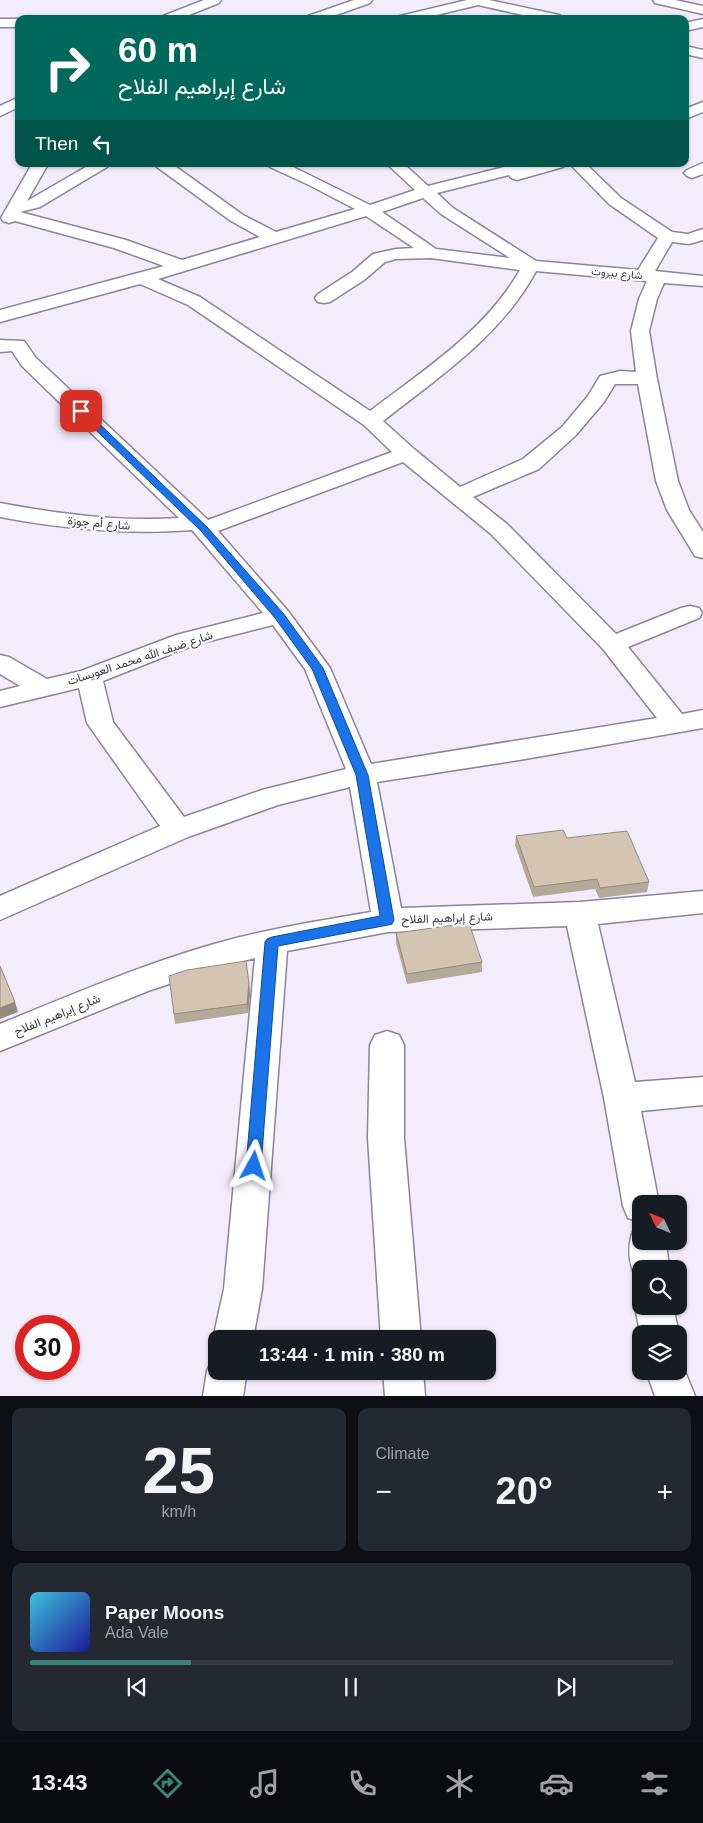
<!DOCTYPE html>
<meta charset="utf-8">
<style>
body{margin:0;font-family:Helvetica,Vazirmatn,sans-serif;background:#242831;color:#f1f3f6;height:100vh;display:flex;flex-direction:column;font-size:19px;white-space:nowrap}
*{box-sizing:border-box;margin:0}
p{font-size:16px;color:#9ea1a6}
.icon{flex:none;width:28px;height:28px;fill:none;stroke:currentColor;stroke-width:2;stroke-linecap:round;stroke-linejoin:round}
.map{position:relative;height:1396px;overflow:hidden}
.side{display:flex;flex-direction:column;gap:12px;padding:12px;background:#0d0f14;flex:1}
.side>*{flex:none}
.banner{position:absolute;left:15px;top:15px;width:674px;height:152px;border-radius:10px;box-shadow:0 1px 4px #0004;background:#00695c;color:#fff;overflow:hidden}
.needle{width:32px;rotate:313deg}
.fabs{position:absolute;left:632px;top:1195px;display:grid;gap:10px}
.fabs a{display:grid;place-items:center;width:55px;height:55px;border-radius:10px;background:#171b24;box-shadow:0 1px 4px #0004;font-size:25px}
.speed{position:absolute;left:15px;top:1315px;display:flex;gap:10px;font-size:25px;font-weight:700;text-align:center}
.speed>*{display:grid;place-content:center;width:65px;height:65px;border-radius:50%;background:#171b24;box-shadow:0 1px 4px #0004;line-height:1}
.speed .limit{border:8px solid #d22;background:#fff;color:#111}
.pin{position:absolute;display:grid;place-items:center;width:42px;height:42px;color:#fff;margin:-21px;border-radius:10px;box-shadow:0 2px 8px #0006}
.me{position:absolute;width:55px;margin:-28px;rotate:5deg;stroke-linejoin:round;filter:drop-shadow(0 0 4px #0008)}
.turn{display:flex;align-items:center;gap:18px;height:105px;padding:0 20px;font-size:22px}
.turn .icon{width:65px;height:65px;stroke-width:2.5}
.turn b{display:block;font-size:35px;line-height:42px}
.then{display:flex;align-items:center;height:48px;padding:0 20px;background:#0003;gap:10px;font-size:19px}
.big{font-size:38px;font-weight:800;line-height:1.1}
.side .tile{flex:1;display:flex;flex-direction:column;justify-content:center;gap:8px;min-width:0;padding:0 18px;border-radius:10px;background:#242831}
.side .dial{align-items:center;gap:0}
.dial b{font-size:65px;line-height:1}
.song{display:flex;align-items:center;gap:15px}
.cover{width:60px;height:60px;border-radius:8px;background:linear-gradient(135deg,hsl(190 70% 55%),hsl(240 70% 35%))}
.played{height:5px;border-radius:2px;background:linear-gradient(90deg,#3c827a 25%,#363941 25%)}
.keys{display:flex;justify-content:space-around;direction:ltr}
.heat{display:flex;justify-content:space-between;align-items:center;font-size:28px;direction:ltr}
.side .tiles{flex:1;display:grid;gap:12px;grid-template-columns:1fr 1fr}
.tile:last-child{grid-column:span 2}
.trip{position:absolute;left:208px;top:1330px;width:288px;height:50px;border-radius:10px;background:#171b24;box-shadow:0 1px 4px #0004;font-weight:800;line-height:50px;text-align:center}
.tabs{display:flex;height:80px;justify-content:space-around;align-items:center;background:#090b0e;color:#9ea1a6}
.tabs .icon{width:35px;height:35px}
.tabs .active{color:#3c827a}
.tabs b{font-size:22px;color:#f1f3f6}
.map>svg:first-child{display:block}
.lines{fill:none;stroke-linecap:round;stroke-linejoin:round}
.minor-casing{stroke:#8c8497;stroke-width:3}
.minor{fill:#fff;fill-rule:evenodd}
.wall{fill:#b5a999}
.shaded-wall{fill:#948a7d}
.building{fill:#d3c5b2;stroke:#948a7d}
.route{fill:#1a73e8;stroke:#114b97}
.labels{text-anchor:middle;stroke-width:4.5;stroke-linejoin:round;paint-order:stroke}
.far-street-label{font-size:11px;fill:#3a373f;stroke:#fcfcfc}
.street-label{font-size:12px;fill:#3a373f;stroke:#fcfcfc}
</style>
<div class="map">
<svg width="703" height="1396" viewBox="0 0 703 1396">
<rect width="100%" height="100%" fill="#f2ecfd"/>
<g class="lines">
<!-- minor casing -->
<g class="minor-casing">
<g id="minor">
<polygon points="204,0 221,0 219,3 179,19 161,19 163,16"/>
<polygon points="354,0 372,0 370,3 325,19 306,19 308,16"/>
<polygon points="467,0 489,0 559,15 565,19 541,19 478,5 420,19 398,19 400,16"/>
<polygon points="653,0 675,0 703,6 703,14 655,3"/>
<rect x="0" y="19" width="19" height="8"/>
<polygon points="703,19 703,27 685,31 685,23"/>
<polygon points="685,46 703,50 703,58 685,54"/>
<polygon points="19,97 19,107 0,116 0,106"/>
<polygon points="703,102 703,112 685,119 685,109"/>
<polygon points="703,163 703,174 692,178 687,176 684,173 687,170"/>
<path d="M32,164H48L27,201L91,164H110L107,167L40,207L20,212L126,240L182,260L260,237L231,221L157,167L154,164H172L243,215L276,232L355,209L309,185L270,167L267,164H287L370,205L415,190L387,164H404L428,186L516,164H566L563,167L517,180L511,178L509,175L437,193L453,208L536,261L638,270L658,238L609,204L570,164H586L621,198L672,232L688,234L703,229V240L689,244L672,242L655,271L703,276V286L664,283L657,299L649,331L657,379L678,481L689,510L703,532V558L695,556L667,510L656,481L638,384H615L604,402L576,435L539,469L473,497L507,524L616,634L681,608L690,606L699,608L702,613L699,618L628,647L682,714L703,710V728L519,760L377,782L401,908L580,902L703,891V913L598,924L635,1082L703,1077V1105L641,1111L659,1204H641V1222L628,1218L623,1206L604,1098L567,926L388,932L287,951L262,1289L253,1339H216V1346L213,1339L224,1289L255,958L217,968L148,991L0,1051V1024C71,995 141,965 214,944C266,929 319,921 371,912L350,787L278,805L188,837L0,920V896L160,826L87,723L79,688L0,707V691L20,686L0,674V655L9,657L47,679L81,671L176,635L263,613L192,530C127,535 64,529 0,517V503C59,514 119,522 179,518L22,366L12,351L0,352V340L24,341L36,358L208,520L392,452L364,425L188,305L140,284L0,322V310L164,266L114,248L15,221L9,223L3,221L1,218ZM423,198L441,214L510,258L436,249L382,212ZM366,216L414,248L396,249L373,254L352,272L318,294L315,298L318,302L324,303L330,302L364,280L385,262L396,259L431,258L520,270C486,330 424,370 370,411L200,297L158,279ZM536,271L647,281L639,299L631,331L636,372L620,371L600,376L588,396L562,427L523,459L460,487L414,449L383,421C439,377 502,335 536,271ZM403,462L491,534L603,649L657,718L371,764L330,668L288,611L218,531ZM273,625L305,669L346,769L262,790L184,817L113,722L103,681L194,645Z"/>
<polygon points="387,1031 399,1035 404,1045 404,1138 421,1339 381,1339 368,1138 370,1045 375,1035"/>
<path d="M641,1226V1241H666L669,1269H641V1283L637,1281C629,1264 626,1247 634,1229Z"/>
<polygon points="640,1293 641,1306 673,1306 679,1334 641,1334 641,1338 635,1306"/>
<polygon points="216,1356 216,1371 247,1371 243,1396 203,1396 207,1371 213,1357"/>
<polygon points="679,1357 695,1396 655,1396 646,1371 679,1371"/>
<polygon points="383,1371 423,1371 425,1396 385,1396"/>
</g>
</g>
<!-- minor -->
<use href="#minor" class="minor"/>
</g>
<!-- wall -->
<g class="wall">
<polygon points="516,836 567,838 649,882 647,892 599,898 595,889 533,897 515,845"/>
<polygon points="396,933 482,962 482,972 407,984 396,943"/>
<polygon points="169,976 249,983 250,993 248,1013 175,1024"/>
</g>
<!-- shaded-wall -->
<g class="shaded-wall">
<polygon points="249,983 250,993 248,1013 247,1004"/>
<polygon points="15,1002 18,1012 0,1019 0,1008"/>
</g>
<!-- building -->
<g class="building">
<polygon points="563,830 567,838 627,831 649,882 600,888 597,879 534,887 516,836"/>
<polygon points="469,923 482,962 407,974 396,933"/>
<polygon points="246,961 249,983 247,1004 174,1014 169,976 187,970"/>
<polygon points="0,966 15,1002 0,1008"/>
</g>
<!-- route -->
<polygon class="route" points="78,409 84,409 207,527 283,613 323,668 368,775 394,920 392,924 388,925 278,946 261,1166 259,1171 254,1173 248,1171 246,1166 265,942 267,939 272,937 380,916 356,775 312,669 275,618 201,531 78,413"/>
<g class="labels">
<!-- far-street labels -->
<g class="far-street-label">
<text transform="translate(617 273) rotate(5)" y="4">شارع بيروت</text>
</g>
<!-- street labels -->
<g class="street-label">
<text transform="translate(99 523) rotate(5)" y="4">شارع أم جوزة</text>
<text transform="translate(140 658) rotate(-18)" y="4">شارع ضيف الله محمد العويسات</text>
<text transform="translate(447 918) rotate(-2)" y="4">شارع إبراهيم الفلاح</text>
<text transform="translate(57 1015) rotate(-22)" y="4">شارع إبراهيم الفلاح</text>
</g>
</g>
</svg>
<div class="fabs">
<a><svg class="needle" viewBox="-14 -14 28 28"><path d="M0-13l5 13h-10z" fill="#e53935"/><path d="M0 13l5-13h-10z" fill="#9ea1a6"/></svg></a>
<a><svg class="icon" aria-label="search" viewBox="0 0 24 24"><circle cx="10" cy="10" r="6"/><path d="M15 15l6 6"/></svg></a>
<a><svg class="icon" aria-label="layers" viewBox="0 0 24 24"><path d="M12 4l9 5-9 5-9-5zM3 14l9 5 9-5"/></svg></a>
</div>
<div class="speed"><div class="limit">30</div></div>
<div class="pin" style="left:81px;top:411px;background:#d93025"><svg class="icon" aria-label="arrive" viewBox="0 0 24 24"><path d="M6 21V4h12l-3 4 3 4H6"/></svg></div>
<svg class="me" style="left:254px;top:1166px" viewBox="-20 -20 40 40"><path d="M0-17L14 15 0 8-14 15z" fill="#1a73e8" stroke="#fff" stroke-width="4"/></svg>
<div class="trip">13:44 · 1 min · 380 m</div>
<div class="banner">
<div class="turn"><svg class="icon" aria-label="right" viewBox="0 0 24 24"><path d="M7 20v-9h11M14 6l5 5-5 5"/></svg><div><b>60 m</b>شارع إبراهيم الفلاح</div></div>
<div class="then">Then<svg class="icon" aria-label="left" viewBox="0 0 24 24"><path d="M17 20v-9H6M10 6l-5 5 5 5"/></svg></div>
</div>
</div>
<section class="side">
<div class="tiles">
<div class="tile dial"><b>25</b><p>km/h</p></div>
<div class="tile"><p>Climate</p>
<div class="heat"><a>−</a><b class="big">20°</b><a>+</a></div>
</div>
<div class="tile">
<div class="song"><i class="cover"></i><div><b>Paper Moons</b><p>Ada Vale</p></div></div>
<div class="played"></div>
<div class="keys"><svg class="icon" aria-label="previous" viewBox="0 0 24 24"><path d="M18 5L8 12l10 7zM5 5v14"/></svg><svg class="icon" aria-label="pause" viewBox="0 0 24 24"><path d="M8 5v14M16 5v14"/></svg><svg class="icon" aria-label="next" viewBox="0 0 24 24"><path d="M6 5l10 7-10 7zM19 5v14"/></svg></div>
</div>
</div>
</section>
<nav class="tabs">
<b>13:43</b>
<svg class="icon active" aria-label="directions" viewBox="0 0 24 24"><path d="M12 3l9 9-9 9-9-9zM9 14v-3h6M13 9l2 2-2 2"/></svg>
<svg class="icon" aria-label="music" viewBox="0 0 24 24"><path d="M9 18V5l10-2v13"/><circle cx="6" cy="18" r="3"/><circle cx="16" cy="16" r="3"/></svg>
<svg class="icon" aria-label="phone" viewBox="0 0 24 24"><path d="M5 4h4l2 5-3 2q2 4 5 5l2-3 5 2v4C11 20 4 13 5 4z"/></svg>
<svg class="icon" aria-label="climate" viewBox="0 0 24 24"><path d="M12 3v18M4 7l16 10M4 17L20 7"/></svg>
<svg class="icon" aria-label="car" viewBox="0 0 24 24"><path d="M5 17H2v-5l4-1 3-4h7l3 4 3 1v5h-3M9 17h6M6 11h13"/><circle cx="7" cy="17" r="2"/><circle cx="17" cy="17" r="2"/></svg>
<svg class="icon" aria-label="filters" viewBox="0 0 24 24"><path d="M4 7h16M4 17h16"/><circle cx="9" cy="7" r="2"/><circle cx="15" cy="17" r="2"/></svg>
</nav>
